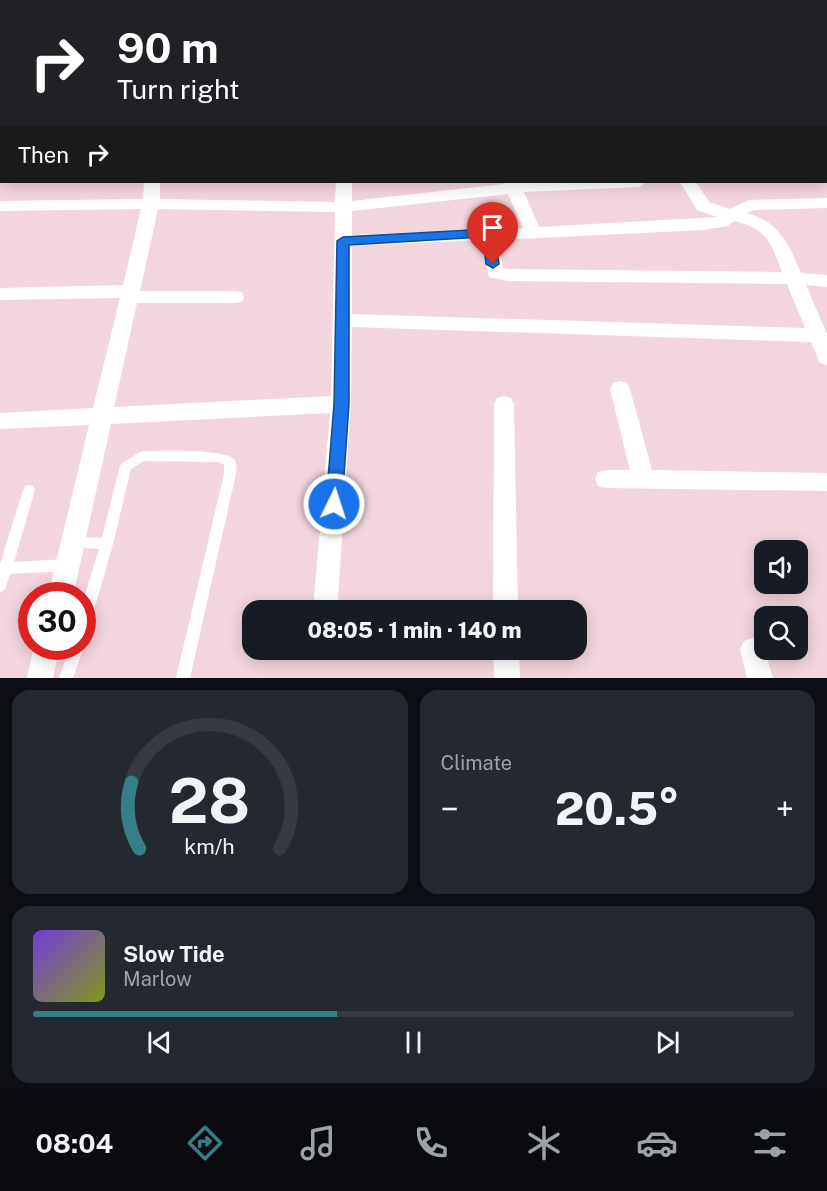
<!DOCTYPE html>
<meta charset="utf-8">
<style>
body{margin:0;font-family:"Public Sans",sans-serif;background:#242831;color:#f1f3f6;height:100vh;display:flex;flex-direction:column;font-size:22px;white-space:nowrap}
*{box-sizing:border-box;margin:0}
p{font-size:20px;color:#9ea1a6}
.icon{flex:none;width:33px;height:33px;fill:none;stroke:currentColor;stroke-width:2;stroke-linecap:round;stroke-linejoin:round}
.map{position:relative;height:678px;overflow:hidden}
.side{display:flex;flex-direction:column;gap:12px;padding:12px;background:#0d0f14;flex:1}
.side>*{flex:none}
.top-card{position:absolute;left:0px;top:0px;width:828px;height:183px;box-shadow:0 3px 15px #0003;background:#202124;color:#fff;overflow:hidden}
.buttons{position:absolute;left:754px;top:540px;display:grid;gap:12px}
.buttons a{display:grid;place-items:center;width:54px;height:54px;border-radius:12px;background:#171b24;box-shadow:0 3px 15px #0003;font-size:30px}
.speed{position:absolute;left:18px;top:582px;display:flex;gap:12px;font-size:30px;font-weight:700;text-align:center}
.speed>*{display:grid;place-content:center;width:78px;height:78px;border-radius:50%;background:#171b24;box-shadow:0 3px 15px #0003;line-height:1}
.speed .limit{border:9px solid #d22;background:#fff;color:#111}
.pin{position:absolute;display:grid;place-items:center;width:51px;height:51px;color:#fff;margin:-62px -26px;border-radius:50% 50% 50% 0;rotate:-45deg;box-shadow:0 0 6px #0007}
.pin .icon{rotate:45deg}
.me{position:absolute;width:66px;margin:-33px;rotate:4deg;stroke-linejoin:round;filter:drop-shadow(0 0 4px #0008)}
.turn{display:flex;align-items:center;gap:21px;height:126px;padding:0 18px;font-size:27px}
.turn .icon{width:78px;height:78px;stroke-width:2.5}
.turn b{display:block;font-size:42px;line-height:51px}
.then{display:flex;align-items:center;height:57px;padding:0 18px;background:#0003;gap:12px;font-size:22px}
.big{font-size:45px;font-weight:800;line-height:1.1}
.side .tile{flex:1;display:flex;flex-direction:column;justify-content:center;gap:9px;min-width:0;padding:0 21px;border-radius:18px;background:#242831}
.side .dial{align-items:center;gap:0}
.dial svg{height:156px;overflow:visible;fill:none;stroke:#363941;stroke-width:7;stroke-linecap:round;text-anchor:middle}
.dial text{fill:#f1f3f6;stroke:none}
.song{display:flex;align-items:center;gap:18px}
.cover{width:72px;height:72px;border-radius:9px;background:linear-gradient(135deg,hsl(260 70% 55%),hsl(70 70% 35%))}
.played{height:6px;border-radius:3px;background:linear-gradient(90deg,#367e86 40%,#363941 40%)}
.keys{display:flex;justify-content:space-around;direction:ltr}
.heat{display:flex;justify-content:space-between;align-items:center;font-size:33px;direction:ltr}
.side .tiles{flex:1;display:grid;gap:12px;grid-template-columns:1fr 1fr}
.tile:last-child{grid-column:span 2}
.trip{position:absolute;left:242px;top:600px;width:345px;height:60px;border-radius:18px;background:#171b24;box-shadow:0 3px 15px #0003;font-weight:800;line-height:60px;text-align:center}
.tab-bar{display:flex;height:96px;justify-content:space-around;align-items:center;background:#090b0e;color:#9ea1a6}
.tab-bar .icon{width:42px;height:42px}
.tab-bar .selected{color:#367e86}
.tab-bar b{font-size:27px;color:#f1f3f6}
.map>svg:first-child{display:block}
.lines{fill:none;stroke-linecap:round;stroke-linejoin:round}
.lane{fill:#fff;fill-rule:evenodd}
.street{fill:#fff;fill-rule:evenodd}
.secondary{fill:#bfe2e6;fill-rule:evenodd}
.highway{fill:#2b9fab;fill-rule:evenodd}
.route{fill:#1a73e8;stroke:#114b97;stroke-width:1.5}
</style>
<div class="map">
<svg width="827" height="678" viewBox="0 0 827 678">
<rect width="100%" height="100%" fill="#f3d6dd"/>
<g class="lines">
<!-- lane -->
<g class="lane">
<path d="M142,451C158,451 227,448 235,460C237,463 236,470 236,474L190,678H176L224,474V465L219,462L144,461L131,469L113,544L89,628L87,633L82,634V604L99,549L68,547L67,543L68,539L73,537L102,538L120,466L122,463Z"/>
<polygon points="29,485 33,486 35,490 14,562 67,559 72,561 74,565 72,569 67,571 10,574 5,590 0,592 0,564 23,490 25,486"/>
<polygon points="82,643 84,646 73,678 59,678 70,646 82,646"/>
</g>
<!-- street -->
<g class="street">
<rect x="121" y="0" width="12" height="2"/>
<path d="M144,182H160V199L335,202L336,182H352V201L504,184L503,182H647L639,187L524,192L539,227L717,217L697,210L680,182H696L709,202L730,209L749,200L827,198V208L753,210L747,213C780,223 788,243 801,273L827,275V287L806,285L827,334V365L820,363L811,342L352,327L351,404L338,597L343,610H319L314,597L330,413L111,424L73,596H48L89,425L0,429V413L93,408L120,298L0,300V288L123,285L141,209L0,211V201L143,199ZM508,194L523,228L352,235V211ZM158,209L335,212L331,396L114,407L137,303H235L242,302L244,297L242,292L235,291H140ZM735,221C767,229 771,243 782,272L508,269L503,268L499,240L703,230L727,226ZM481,240L489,277L508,281L787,284L805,328L352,314V246Z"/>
<polygon points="620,381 627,383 630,389 652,470 827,473 827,491 606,488 598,486 595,479 598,472 606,470 630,470 610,389 613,383"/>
<polygon points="504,396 511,398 514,404 518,610 493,610 494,404 497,398"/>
<polygon points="753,638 762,641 773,678 747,678 740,650 744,641"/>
<polygon points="34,646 60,646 53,678 27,678"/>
<polygon points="493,650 519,650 520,678 494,678"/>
</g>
<!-- secondary -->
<rect class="secondary" x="227" y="0" width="18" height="2"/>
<!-- highway -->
<g class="highway">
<polygon points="496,0 524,0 495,2"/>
<polygon points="571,0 599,0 570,2"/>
<polygon points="0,98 2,98 0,113"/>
</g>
</g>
<!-- route -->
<polygon class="route" points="489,229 495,233 499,264 493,268 486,264 483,237 349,245 349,404 342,504 340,509 328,509 326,504 334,404 337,241 343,237"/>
</svg>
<div class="buttons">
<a><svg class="icon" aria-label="sound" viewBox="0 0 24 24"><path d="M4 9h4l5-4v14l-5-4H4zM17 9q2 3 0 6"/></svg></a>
<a><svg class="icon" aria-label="search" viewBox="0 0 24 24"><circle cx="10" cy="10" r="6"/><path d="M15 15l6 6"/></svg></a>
</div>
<div class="speed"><div class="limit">30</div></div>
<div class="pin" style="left:493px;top:264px;background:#d93025"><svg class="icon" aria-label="arrive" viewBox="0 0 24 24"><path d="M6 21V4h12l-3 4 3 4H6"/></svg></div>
<svg class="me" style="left:334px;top:504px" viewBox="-20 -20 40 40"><circle r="17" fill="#1a73e8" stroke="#fff" stroke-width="3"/><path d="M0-11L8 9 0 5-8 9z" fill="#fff"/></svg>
<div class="trip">08:05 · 1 min · 140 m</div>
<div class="top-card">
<div class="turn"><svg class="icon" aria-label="right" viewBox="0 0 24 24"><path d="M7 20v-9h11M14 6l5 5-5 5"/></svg><div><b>90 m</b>Turn right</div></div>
<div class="then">Then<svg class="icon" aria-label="right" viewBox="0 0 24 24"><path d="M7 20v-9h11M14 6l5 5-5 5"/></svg></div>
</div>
</div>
<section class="side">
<div class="tiles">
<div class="tile dial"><svg viewBox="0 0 100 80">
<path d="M14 69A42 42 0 1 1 86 69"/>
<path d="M14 69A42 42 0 0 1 10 35" stroke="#367e86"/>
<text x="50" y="56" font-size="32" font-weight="700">28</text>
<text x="50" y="72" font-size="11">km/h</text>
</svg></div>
<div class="tile"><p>Climate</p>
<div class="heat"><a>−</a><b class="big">20.5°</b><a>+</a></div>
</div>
<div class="tile">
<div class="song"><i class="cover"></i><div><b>Slow Tide</b><p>Marlow</p></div></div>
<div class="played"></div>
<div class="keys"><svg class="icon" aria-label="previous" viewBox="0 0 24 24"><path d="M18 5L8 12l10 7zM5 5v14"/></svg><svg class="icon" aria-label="pause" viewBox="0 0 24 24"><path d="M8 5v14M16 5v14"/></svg><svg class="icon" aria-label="next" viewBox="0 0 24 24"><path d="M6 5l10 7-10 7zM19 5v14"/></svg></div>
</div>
</div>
</section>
<nav class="tab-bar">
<b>08:04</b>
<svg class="icon selected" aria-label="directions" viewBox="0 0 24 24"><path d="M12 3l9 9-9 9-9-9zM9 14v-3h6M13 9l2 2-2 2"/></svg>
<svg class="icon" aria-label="music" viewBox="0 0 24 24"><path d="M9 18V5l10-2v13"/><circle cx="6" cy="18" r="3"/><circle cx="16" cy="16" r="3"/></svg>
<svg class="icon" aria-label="phone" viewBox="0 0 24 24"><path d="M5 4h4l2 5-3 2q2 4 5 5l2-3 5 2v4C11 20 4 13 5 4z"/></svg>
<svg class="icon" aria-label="climate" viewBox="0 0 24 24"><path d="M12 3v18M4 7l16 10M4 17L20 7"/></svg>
<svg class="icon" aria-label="car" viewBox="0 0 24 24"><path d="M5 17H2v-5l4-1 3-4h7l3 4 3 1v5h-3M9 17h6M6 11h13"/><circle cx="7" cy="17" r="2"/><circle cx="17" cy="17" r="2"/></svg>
<svg class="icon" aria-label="filters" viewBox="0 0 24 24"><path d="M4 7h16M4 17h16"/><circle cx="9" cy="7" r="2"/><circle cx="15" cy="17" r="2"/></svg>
</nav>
